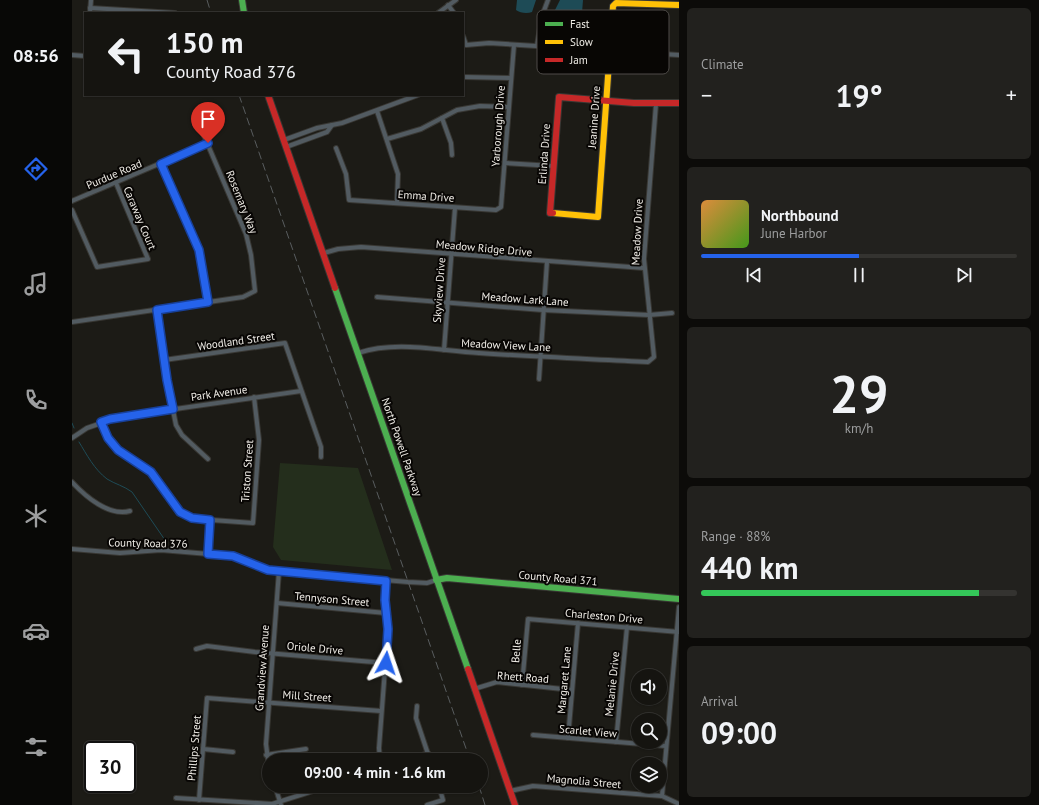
<!DOCTYPE html>
<meta charset="utf-8">
<style>
body{margin:0;font-family:"PT Sans",sans-serif;background:#22211e;color:#f1f3f6;height:100vh;display:flex;flex-direction:column;font-size:15px;white-space:nowrap}
*{box-sizing:border-box;margin:0}
p{font-size:13px;color:#9d9e9f}
.icon{flex:none;width:22px;height:22px;fill:none;stroke:currentColor;stroke-width:2;stroke-linecap:round;stroke-linejoin:round}
.map{position:relative;flex:1;overflow:hidden}
.sheet{display:flex;flex-direction:column;gap:8px;padding:8px;background:#0c0b09;width:360px}
.sheet>*{flex:none}
.guide{position:absolute;left:12px;top:12px;width:380px;height:84px;border-radius:0px;box-shadow:0 1px 3px #0004,0 0 0 1px #343330;background:#151410;color:#f1f3f6;overflow:hidden}
.tools{position:absolute;left:559px;top:669px;display:grid;gap:8px}
.tools a{display:grid;place-items:center;width:36px;height:36px;border-radius:50%;background:#151410;box-shadow:0 1px 3px #0004,0 0 0 1px #343330;font-size:20px}
.speed{position:absolute;left:12px;top:741px;display:flex;gap:8px;font-size:20px;font-weight:700;text-align:center}
.speed>*{display:grid;place-content:center;width:52px;height:52px;border-radius:50%;background:#151410;box-shadow:0 1px 3px #0004,0 0 0 1px #343330;line-height:1}
.speed .limit{border:2px solid #111;border-radius:6px;background:#fff;color:#111}
.pin{position:absolute;display:grid;place-items:center;width:34px;height:34px;color:#fff;margin:-41px -17px;border-radius:50% 50% 50% 0;rotate:-45deg;box-shadow:0 0 4px #0007}
.pin .icon{rotate:45deg}
.me{position:absolute;width:44px;margin:-22px;rotate:5deg;stroke-linejoin:round;filter:drop-shadow(0 0 3px #0008)}
.turn{display:flex;align-items:center;gap:14px;height:84px;padding:0 16px;font-size:18px}
.turn .icon{width:52px;height:52px;stroke-width:2.5}
.turn b{display:block;font-size:28px;line-height:34px}
.big{font-size:30px;font-weight:700;line-height:1.1}
.sheet .tile{flex:1;display:flex;flex-direction:column;justify-content:center;gap:6px;min-width:0;padding:0 14px;border-radius:6px;background:#22211e}
.sheet .dial{align-items:center;gap:0}
.dial b{font-size:52px;line-height:1}
.song{display:flex;align-items:center;gap:12px}
.cover{width:48px;height:48px;border-radius:6px;background:linear-gradient(135deg,hsl(30 70% 55%),hsl(100 70% 35%))}
.played{height:4px;border-radius:2px;background:linear-gradient(90deg,#2563eb 50%,#343330 50%)}
.keys{display:flex;justify-content:space-around;direction:ltr}
.heat{display:flex;justify-content:space-between;align-items:center;font-size:22px;direction:ltr}
.charge{height:6px;border-radius:3px;background:linear-gradient(90deg,#34c759 88%,#343330 0)}
.trip{position:absolute;left:190px;top:753px;width:226px;height:40px;border-radius:20px;background:#151410;box-shadow:0 1px 3px #0004,0 0 0 1px #343330;font-weight:700;line-height:40px;text-align:center}
main{display:flex;flex:1;min-height:0}
.tabs{display:flex;flex-direction:column;width:72px;justify-content:space-around;align-items:center;background:#080806;color:#9d9e9f}
.tabs .icon{width:28px;height:28px}
.tabs .selected{color:#2563eb}
.tabs b{font-size:18px;color:#f1f3f6}
.map>svg:first-child{display:block}
.green{fill:#242e1c}
.water{fill:#1e4b56}
.lines{fill:none;stroke-linecap:round;stroke-linejoin:round}
.stream{stroke:#1e4b56;stroke-width:1}
.street-casing{stroke:#393834;stroke-width:6}
.fast-casing{stroke:#393834;stroke-width:8}
.slow-casing{stroke:#393834;stroke-width:8}
.jam-casing{stroke:#393834;stroke-width:8}
.street{stroke:#525b61;stroke-width:4}
.fast{stroke:#4caf50;stroke-width:6}
.slow{stroke:#ffc107;stroke-width:6}
.jam{stroke:#c62828;stroke-width:6}
.rail{stroke:#595d5f;stroke-width:1;stroke-dasharray:8 4;stroke-linecap:butt}
.route-casing{stroke:#184099;stroke-width:10}
.route{stroke:#2563eb;stroke-width:7}
.labels{text-anchor:middle;stroke-width:4;stroke-linejoin:round;paint-order:stroke}
.street-label{font-size:11px;fill:#f0ede7;stroke:#080604}
.key{fill:#080604;stroke:#4e4b48;stroke-width:1}
.key-label{font-size:11px;fill:#f0ede7}
</style>
<main>
<nav class="tabs">
<b>08:56</b>
<svg class="icon selected" aria-label="directions" viewBox="0 0 24 24"><path d="M12 3l9 9-9 9-9-9zM9 14v-3h6M13 9l2 2-2 2"/></svg>
<svg class="icon" aria-label="music" viewBox="0 0 24 24"><path d="M9 18V5l10-2v13"/><circle cx="6" cy="18" r="3"/><circle cx="16" cy="16" r="3"/></svg>
<svg class="icon" aria-label="phone" viewBox="0 0 24 24"><path d="M5 4h4l2 5-3 2q2 4 5 5l2-3 5 2v4C11 20 4 13 5 4z"/></svg>
<svg class="icon" aria-label="climate" viewBox="0 0 24 24"><path d="M12 3v18M4 7l16 10M4 17L20 7"/></svg>
<svg class="icon" aria-label="car" viewBox="0 0 24 24"><path d="M5 17H2v-5l4-1 3-4h7l3 4 3 1v5h-3M9 17h6M6 11h13"/><circle cx="7" cy="17" r="2"/><circle cx="17" cy="17" r="2"/></svg>
<svg class="icon" aria-label="filters" viewBox="0 0 24 24"><path d="M4 7h16M4 17h16"/><circle cx="9" cy="7" r="2"/><circle cx="15" cy="17" r="2"/></svg>
</nav>
<div class="map">
<svg width="607" height="805" viewBox="0 0 607 805">
<rect width="100%" height="100%" fill="#1c1b16"/>
<!-- green -->
<polygon class="green" points="208,463 286,468 320,570 209,560 201,547"/>
<!-- water -->
<g class="water">
<path d="M445,0H464L460,12C455,14 448,13 444,10Z"/>
<polygon points="488,0 511,0 510,13 507,17 486,15 483,10"/>
</g>
<g class="lines">
<!-- stream -->
<g class="stream">
<polyline points="0,423 2,428"/>
<path d="M7,442C15,455 22,469 35,479C43,484 52,486 60,492L95,543"/>
</g>
<!-- street casing -->
<g class="street-casing">
<g id="street">
<polyline points="376,5 382,13"/>
<polyline points="18,8 103,13"/>
<polyline points="18,13 19,0"/>
<polyline points="366,13 384,0"/>
<polyline points="391,36 394,45 417,43 607,55"/>
<polyline points="465,46 470,16 476,0"/>
<polyline points="0,55 13,56"/>
<polyline points="391,77 439,78"/>
<polyline points="305,111 326,174 325,203"/>
<polyline points="370,118 379,143 380,155"/>
<polyline points="315,139 349,129 385,110 408,106 436,107"/>
<polyline points="212,140 245,128 270,123 346,95"/>
<polyline points="214,147 255,132 260,125"/>
<polyline points="264,148 274,174 277,200 424,210 429,207 442,45"/>
<polyline points="433,163 481,166"/>
<polyline points="89,164 127,250 136,302"/>
<polyline points="0,201 136,143"/>
<polyline points="0,210 25,267 76,259 44,183"/>
<polyline points="252,253 266,249 289,247 572,268"/>
<polyline points="305,297 471,310 577,315 600,313"/>
<polyline points="85,310 95,380 104,425 110,435 136,459"/>
<polyline points="0,322 171,297 183,291 179,255 174,234 127,124"/>
<polyline points="372,350 383,208"/>
<path d="M286,353C325,340 367,351 407,353C463,357 520,359 576,362L582,357L572,259L584,104"/>
<polyline points="92,360 213,343 249,447 249,457"/>
<polyline points="467,379 475,262"/>
<polyline points="29,422 36,438 46,450 79,472 108,512 126,519 181,523 187,440 182,397"/>
<polyline points="0,438 15,428 47,417 229,391"/>
<path d="M0,482C13,496 37,517 58,511"/>
<polyline points="0,549 48,553 89,550 161,556 196,570 336,582 355,583 364,580"/>
<polyline points="136,554 138,520"/>
<polyline points="205,603 314,613"/>
<polyline points="124,649 135,646 183,652 313,663"/>
<polyline points="450,685 456,619 607,632"/>
<polyline points="402,689 425,682 500,690"/>
<polyline points="345,706 344,718 358,760"/>
<polyline points="461,735 594,746"/>
<polyline points="496,738 506,623"/>
<polyline points="544,742 555,627"/>
<polyline points="131,749 161,752"/>
<polyline points="194,755 234,749"/>
<polyline points="308,760 307,748 316,629 313,600 314,581"/>
<polyline points="334,760 356,753"/>
<polyline points="197,767 194,744 207,571"/>
<polyline points="203,786 209,805"/>
<polyline points="438,791 461,786 590,796 607,804"/>
<polyline points="590,796 607,607"/>
<polyline points="104,798 200,804 257,786"/>
<polyline points="127,800 135,698 309,711"/>
<polyline points="355,805 371,800 367,786"/>
</g>
</g>
<!-- fast casing -->
<g class="fast-casing">
<g id="fast">
<polyline points="170,0 172,13"/>
<polyline points="263,288 396,669"/>
<polyline points="364,580 375,578 607,599"/>
</g>
</g>
<!-- slow casing -->
<g class="slow-casing">
<polyline id="slow" points="481,213 526,217 541,6 544,3 607,5"/>
</g>
<!-- jam casing -->
<g class="jam-casing">
<g id="jam">
<polyline points="196,95 263,288"/>
<polyline points="481,213 478,213 487,97 562,103 607,103"/>
<polyline points="396,669 443,805"/>
</g>
</g>
<!-- street -->
<use href="#street" class="street"/>
<!-- fast -->
<use href="#fast" class="fast"/>
<!-- slow -->
<use href="#slow" class="slow"/>
<!-- jam -->
<use href="#jam" class="jam"/>
<!-- rail -->
<g class="rail">
<polyline points="135,0 139,13"/>
<polyline points="167,95 398,760"/>
<polyline points="407,786 413,805"/>
</g>
</g>
<g class="lines">
<!-- route casing -->
<g class="route-casing">
<polyline id="route" points="136,143 89,164 127,250 136,302 85,310 95,380 101,409 38,419 29,422 36,438 46,450 79,472 108,512 120,518 138,520 136,554 161,556 196,570 314,581 313,600 316,629 314,663"/>
</g>
<!-- route -->
<use href="#route" class="route"/>
</g>
<g class="labels">
<!-- street labels -->
<g class="street-label">
<text transform="translate(522 117) rotate(-86)" y="4">Jeanine Drive</text>
<text transform="translate(426 126) rotate(-86)" y="4">Yarborough Drive</text>
<text transform="translate(472 154) rotate(-86)" y="4">Erlinda Drive</text>
<text transform="translate(42 174) rotate(-23)" y="4">Purdue Road</text>
<text transform="translate(354 196) rotate(4)" y="4">Emma Drive</text>
<text transform="translate(170 202) rotate(68)" y="4">Rosemary Way</text>
<text transform="translate(68 218) rotate(67)" y="4">Caraway Court</text>
<text transform="translate(565 232) rotate(-87)" y="4">Meadow Drive</text>
<text transform="translate(412 248) rotate(5)" y="4">Meadow Ridge Drive</text>
<text transform="translate(367 290) rotate(-86)" y="4">Skyview Drive</text>
<text transform="translate(453 299) rotate(4)" y="4">Meadow Lark Lane</text>
<text transform="translate(164 341) rotate(-8)" y="4">Woodland Street</text>
<text transform="translate(434 345) rotate(3)" y="4">Meadow View Lane</text>
<text transform="translate(147 393) rotate(-8)" y="4">Park Avenue</text>
<text transform="translate(330 447) rotate(71)" y="4">North Powell Parkway</text>
<text transform="translate(175 471) rotate(-86)" y="4">Triston Street</text>
<text transform="translate(76 543) rotate(1)" y="4">County Road 376</text>
<text transform="translate(486 578) rotate(5)" y="4">County Road 371</text>
<text transform="translate(260 599) rotate(5)" y="4">Tennyson Street</text>
<text transform="translate(532 616) rotate(5)" y="4">Charleston Drive</text>
<text transform="translate(243 648) rotate(5)" y="4">Oriole Drive</text>
<text transform="translate(444 651) rotate(-85)" y="4">Belle</text>
<text transform="translate(190 668) rotate(-86)" y="4">Grandview Avenue</text>
<text transform="translate(451 677) rotate(4)" y="4">Rhett Road</text>
<text transform="translate(492 680) rotate(-85)" y="4">Margaret Lane</text>
<text transform="translate(540 684) rotate(-84)" y="4">Melanie Drive</text>
<text transform="translate(235 696) rotate(4)" y="4">Mill Street</text>
<text transform="translate(516 731) rotate(5)" y="4">Scarlet View</text>
<text transform="translate(122 748) rotate(-85)" y="4">Phillips Street</text>
<text transform="translate(512 781) rotate(5)" y="4">Magnolia Street</text>
</g>
</g>
<!-- legend -->
<rect x="465" y="10" width="132" height="64" rx="6" class="key"/>
<rect x="473" y="22" width="18" height="4" fill="#4caf50"/>
<rect x="473" y="40" width="18" height="4" fill="#ffc107"/>
<rect x="473" y="58" width="18" height="4" fill="#c62828"/>
<g class="key-label">
<text x="498" y="28">Fast</text>
<text x="498" y="46">Slow</text>
<text x="498" y="64">Jam</text>
</g>
</svg>
<div class="tools">
<a><svg class="icon" aria-label="sound" viewBox="0 0 24 24"><path d="M4 9h4l5-4v14l-5-4H4zM17 9q2 3 0 6"/></svg></a>
<a><svg class="icon" aria-label="search" viewBox="0 0 24 24"><circle cx="10" cy="10" r="6"/><path d="M15 15l6 6"/></svg></a>
<a><svg class="icon" aria-label="layers" viewBox="0 0 24 24"><path d="M12 4l9 5-9 5-9-5zM3 14l9 5 9-5"/></svg></a>
</div>
<div class="speed"><div class="limit">30</div></div>
<div class="pin" style="left:136px;top:143px;background:#d93025"><svg class="icon" aria-label="arrive" viewBox="0 0 24 24"><path d="M6 21V4h12l-3 4 3 4H6"/></svg></div>
<svg class="me" style="left:314px;top:663px" viewBox="-20 -20 40 40"><path d="M0-17L14 15 0 8-14 15z" fill="#2563eb" stroke="#fff" stroke-width="4"/></svg>
<div class="trip">09:00 · 4 min · 1.6 km</div>
<div class="guide">
<div class="turn"><svg class="icon" aria-label="left" viewBox="0 0 24 24"><path d="M17 20v-9H6M10 6l-5 5 5 5"/></svg><div><b>150 m</b>County Road 376</div></div>
</div>
</div>
<section class="sheet">
<div class="tile"><p>Climate</p>
<div class="heat"><a>−</a><b class="big">19°</b><a>+</a></div>
</div>
<div class="tile">
<div class="song"><i class="cover"></i><div><b>Northbound</b><p>June Harbor</p></div></div>
<div class="played"></div>
<div class="keys"><svg class="icon" aria-label="previous" viewBox="0 0 24 24"><path d="M18 5L8 12l10 7zM5 5v14"/></svg><svg class="icon" aria-label="pause" viewBox="0 0 24 24"><path d="M8 5v14M16 5v14"/></svg><svg class="icon" aria-label="next" viewBox="0 0 24 24"><path d="M6 5l10 7-10 7zM19 5v14"/></svg></div>
</div>
<div class="tile dial"><b>29</b><p>km/h</p></div>
<div class="tile"><p>Range · 88%</p><b class="big">440 km</b><div class="charge"></div></div>
<div class="tile"><p>Arrival</p><b class="big">09:00</b></div>
</section>
</main>
